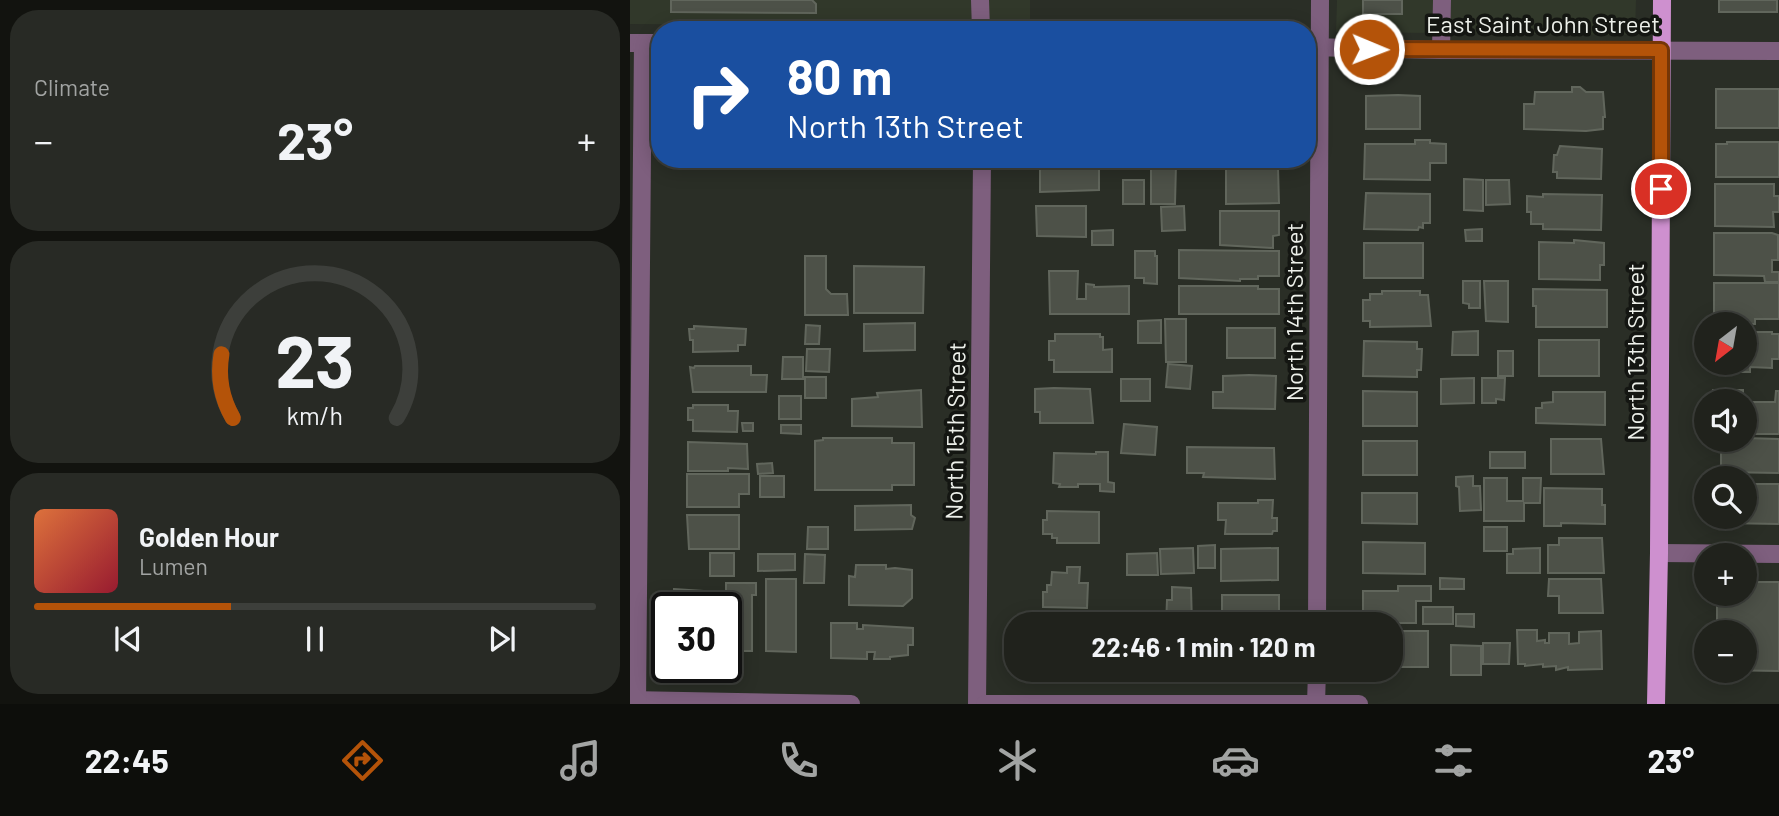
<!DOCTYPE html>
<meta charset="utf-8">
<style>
body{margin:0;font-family:Barlow,sans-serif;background:#282a25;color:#f1f3f6;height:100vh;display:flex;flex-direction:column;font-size:26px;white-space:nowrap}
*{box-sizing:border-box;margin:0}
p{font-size:23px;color:#a2a4a3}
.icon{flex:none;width:38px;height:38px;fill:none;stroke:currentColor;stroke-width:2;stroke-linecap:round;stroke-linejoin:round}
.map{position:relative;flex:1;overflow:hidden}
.panel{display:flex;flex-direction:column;gap:10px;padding:10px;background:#12130f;width:630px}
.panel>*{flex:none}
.top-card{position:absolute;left:21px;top:21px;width:665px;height:147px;border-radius:28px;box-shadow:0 4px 18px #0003,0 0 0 2px #3d3f3b;background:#1a4fa0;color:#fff;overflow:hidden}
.needle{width:46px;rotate:211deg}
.fabs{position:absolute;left:1064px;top:312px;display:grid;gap:14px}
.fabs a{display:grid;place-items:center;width:63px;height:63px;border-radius:50%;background:#20221c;box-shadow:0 4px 18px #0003,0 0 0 2px #3d3f3b;font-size:35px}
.speed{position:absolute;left:21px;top:592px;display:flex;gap:14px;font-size:35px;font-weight:700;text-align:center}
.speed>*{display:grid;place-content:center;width:91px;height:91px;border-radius:50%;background:#20221c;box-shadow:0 4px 18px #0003,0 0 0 2px #3d3f3b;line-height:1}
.speed .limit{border:4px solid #111;border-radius:10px;background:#fff;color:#111}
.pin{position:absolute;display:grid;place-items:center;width:60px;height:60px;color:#fff;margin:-30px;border:4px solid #fff;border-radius:50%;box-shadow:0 2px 7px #0007}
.me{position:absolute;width:77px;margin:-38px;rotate:91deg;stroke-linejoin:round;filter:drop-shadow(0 0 5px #0008)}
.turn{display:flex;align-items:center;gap:24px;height:147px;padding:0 21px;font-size:32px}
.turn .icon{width:91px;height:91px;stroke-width:2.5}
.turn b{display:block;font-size:49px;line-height:60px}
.big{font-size:52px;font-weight:700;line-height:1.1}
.panel .widget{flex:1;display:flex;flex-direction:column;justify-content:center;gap:10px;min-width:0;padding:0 24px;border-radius:28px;background:#282a25}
.panel .dial{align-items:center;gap:0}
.dial svg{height:182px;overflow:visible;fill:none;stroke:#3d3f3b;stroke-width:7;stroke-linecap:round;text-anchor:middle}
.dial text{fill:#f1f3f6;stroke:none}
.song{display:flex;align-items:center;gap:21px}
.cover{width:84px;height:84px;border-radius:10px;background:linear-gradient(135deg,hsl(20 70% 55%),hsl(350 70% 35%))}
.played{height:7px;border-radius:4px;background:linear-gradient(90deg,#b45309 35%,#3d3f3b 35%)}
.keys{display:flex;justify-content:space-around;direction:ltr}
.heat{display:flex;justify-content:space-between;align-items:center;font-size:38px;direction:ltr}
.trip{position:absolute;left:374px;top:612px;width:399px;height:70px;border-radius:28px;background:#20221c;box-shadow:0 4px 18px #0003,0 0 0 2px #3d3f3b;font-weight:700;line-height:70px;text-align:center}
.dock{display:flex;height:112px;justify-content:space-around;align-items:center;background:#0d0e0b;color:#a2a4a3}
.dock .icon{width:49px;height:49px}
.dock .on{color:#b45309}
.dock b{font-size:32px;color:#f1f3f6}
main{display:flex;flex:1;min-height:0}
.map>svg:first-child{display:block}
.built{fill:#31382a}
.building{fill:#4d5148;stroke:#61665c;stroke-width:2}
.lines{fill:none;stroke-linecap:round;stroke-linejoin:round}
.minor{stroke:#7e5f7e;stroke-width:18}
.major{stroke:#ce90cf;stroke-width:18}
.route-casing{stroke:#753606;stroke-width:18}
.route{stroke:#b45309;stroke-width:12}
.labels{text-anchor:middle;stroke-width:7;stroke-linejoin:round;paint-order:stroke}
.street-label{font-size:24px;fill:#edf0ea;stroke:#141612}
</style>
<main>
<section class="panel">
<div class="widget"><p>Climate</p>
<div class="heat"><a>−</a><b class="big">23°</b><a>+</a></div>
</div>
<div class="widget dial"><svg viewBox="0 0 100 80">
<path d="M14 69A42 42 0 1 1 86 69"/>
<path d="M14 69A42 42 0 0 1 9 41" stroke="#b45309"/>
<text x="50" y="56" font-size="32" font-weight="700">23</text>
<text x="50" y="72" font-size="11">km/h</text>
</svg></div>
<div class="widget">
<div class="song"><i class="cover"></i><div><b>Golden Hour</b><p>Lumen</p></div></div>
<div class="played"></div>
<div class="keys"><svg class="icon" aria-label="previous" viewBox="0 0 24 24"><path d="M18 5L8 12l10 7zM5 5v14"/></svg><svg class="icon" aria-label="pause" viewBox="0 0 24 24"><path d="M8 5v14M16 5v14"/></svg><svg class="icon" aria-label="next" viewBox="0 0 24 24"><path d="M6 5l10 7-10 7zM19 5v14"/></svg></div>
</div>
</section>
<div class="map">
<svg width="1149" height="704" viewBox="0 0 1149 704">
<rect width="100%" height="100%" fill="#2a2e26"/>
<!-- built -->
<g class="built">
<polygon points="0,0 400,0 400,27 0,24"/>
<polygon points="707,0 1006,0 1005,35 706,32"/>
</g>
<!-- building -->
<g class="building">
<polygon points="41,0 182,0 186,4 186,13 41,12"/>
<rect x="733" y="0" width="39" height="14"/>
<rect x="1089" y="0" width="58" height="12"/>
<polygon points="942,87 950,87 956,92 973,92 975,117 973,117 973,129 956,131 894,129 894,104 904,104 905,92 942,92"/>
<rect x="1086" y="89" width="63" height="39"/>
<polygon points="768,95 790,96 790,129 736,129 736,96"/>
<polygon points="785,140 800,140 800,143 816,144 816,163 800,163 800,180 734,179 735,144 785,144"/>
<polygon points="1097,142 1149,142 1149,177 1086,177 1086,144 1097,144"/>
<polygon points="930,146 972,149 971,179 927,178 927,172 923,172 924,155 927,155"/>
<polygon points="408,159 466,159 466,163 408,162"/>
<polygon points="595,159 649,159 649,161 595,160"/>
<polygon points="521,164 546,164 545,204 521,204"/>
<polygon points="410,165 436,165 436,169 469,169 469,190 410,192"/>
<polygon points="596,168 648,168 649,203 596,204"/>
<polygon points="834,179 853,180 853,211 834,210"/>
<rect x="493" y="180" width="21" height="24"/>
<polygon points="856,180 879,180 880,204 856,205"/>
<polygon points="1085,184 1144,184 1144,196 1149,196 1149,212 1143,212 1144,227 1085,226"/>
<polygon points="736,193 800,194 800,223 793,223 793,228 789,227 788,230 734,229"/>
<polygon points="913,194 972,195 971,230 913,229 913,224 901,224 901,212 897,212 897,196 913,197"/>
<polygon points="406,206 456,206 456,237 407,236"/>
<polygon points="554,206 555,230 532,231 531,207"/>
<polygon points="590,211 649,211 649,235 643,236 643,248 590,245"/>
<polygon points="852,229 852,241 836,241 835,230"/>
<polygon points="483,230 483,245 462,245 462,231"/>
<polygon points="1084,233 1142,233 1148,235 1148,260 1142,260 1142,272 1149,272 1149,282 1135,282 1134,276 1084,275"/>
<polygon points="944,240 974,243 974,265 970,265 970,280 909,279 909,242 944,243"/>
<rect x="734" y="243" width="59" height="35"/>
<polygon points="549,250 649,251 649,276 628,276 628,279 610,279 610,281 549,278"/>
<polygon points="505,251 525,251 525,256 527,256 527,284 514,283 514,278 505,278"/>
<polygon points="175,256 196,256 196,289 201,294 217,294 218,315 175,315"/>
<polygon points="224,266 294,267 293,313 224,313"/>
<polygon points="419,271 448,271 447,299 456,299 456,284 464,285 464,287 499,286 499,314 420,314"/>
<polygon points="833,281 850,281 850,308 839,308 839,304 833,303"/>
<polygon points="854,281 878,281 878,322 856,321"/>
<polygon points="1084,283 1149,283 1149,319 1125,319 1125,324 1084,324"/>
<polygon points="549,286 628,286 628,289 649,289 649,314 549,314"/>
<polygon points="903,289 977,290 977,327 906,327 906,306 903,306"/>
<polygon points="752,291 790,291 790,295 798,295 801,326 740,327 740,321 733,321 733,300 740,300 740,294 752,294"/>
<polygon points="535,319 556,319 556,362 536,362"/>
<polygon points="531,320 531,343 508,343 508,321"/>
<polygon points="285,323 285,350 234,351 234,324"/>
<polygon points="176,325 190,326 189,344 175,344"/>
<polygon points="64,326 116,329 115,345 108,345 108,351 63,352 63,340 60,340 59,329 64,329"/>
<rect x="597" y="328" width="48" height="30"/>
<polygon points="848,331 848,355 822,355 823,332"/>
<polygon points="1115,332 1142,332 1142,334 1149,334 1149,359 1142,359 1142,368 1120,367 1120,372 1084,372 1084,362 1115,362"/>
<polygon points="425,334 470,334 470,337 473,337 473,350 482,349 482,372 424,372 424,360 419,360 419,341 425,341"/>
<rect x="909" y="340" width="60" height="36"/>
<polygon points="734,341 787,342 787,349 792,349 791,370 787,370 787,377 733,376"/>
<polygon points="177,349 200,349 199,372 176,371"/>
<rect x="868" y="351" width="15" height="25"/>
<polygon points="153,357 173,357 173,379 152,379"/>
<polygon points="538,364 562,366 560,389 536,387"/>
<polygon points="65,366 121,366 121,375 137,375 136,392 63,392 60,367 64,368"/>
<polygon points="619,375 646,376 645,409 583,408 583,392 593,392 593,376"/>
<rect x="175" y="377" width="21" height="21"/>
<polygon points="844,378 844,403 811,404 811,379"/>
<polygon points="852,378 875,378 874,400 866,399 866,403 852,403"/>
<rect x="491" y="379" width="29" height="22"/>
<polygon points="424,388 460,389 463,423 410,423 410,412 405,412 405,389"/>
<polygon points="291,390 292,427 222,426 222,399 248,397 247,393"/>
<rect x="1083" y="390" width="30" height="11"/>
<polygon points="733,391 787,392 787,426 733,426"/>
<polygon points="1146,391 1149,391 1149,434 1115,434 1115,402 1145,402"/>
<polygon points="923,392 975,392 975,425 906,423 906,408 912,408 912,403 923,402"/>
<rect x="149" y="396" width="22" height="23"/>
<polygon points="63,405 98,405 98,411 108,411 107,432 63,431 63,420 58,420 58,408 63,408"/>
<polygon points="112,423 123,423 123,431 113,431"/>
<polygon points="494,424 527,427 525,455 491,453"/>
<polygon points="151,425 171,425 171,434 151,433"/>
<polygon points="193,438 262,438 262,443 284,443 284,485 262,485 262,490 185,490 185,441 193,440"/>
<polygon points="1115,438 1149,439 1149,473 1091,472 1091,439"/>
<polygon points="921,439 971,439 974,474 921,474"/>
<rect x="733" y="441" width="54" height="34"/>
<polygon points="58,442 117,444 118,469 98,468 98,471 58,471"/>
<polygon points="557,447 644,448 645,479 573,477 574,473 557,473"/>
<polygon points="466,452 478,452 478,482 484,483 484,492 470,491 470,484 448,484 448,487 429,487 430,484 423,483 424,453 466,454"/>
<rect x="860" y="452" width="35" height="16"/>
<polygon points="142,463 143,473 128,474 127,464"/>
<polygon points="57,474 119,474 119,494 109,494 109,507 57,507"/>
<rect x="130" y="476" width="24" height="21"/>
<polygon points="843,476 843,486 850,486 851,510 830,511 829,487 826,486 826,477"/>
<polygon points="854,478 877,478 877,501 893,501 893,478 911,478 910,503 894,503 894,521 854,521"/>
<polygon points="1115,484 1149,484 1149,524 1094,523 1094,516 1115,516"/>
<polygon points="914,488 972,489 972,505 975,505 975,524 931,523 931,526 914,526"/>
<polygon points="732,493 787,493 787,524 732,523"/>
<polygon points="628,500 643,500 642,518 647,518 647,531 643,531 642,534 595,534 596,520 588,520 588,503 628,503"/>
<polygon points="281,505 281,515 285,518 282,529 225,530 225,506"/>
<polygon points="417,511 469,512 469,543 427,543 427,538 422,538 422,534 413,534 413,520 417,520"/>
<polygon points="57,515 109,515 109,549 59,549"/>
<polygon points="178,527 198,527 198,549 177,549"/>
<rect x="854" y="527" width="23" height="24"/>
<polygon points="929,538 972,538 974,573 918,573 918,545 929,545"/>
<polygon points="733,542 795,543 795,574 733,573"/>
<polygon points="585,545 585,568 568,568 568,546"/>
<polygon points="563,548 564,573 531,574 530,549"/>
<polygon points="648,548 648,580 591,581 591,549"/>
<polygon points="910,548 910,573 877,573 877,554 883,554 883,549"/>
<rect x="80" y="553" width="24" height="23"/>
<polygon points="527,553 528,575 497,575 497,554"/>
<polygon points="128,554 165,554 165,570 128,571"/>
<polygon points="175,554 195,555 194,583 174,583"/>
<polygon points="226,565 256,565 256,569 265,568 282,570 282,598 273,606 219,605 219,576 225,577"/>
<polygon points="437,567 450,567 449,583 458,583 457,608 413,607 413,592 417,592 417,585 421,585 422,572 437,573"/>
<polygon points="810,578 834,579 834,589 810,589"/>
<polygon points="136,579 166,579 166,652 136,651"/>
<polygon points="919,579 971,579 973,613 929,613 929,596 918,596"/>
<polygon points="1115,582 1149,582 1149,671 1087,670 1115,670 1115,632 1087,632 1090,630 1090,623 1087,623 1087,593 1115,593"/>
<polygon points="96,583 126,583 126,595 122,595 122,651 96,651"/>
<polygon points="768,586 801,586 801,601 786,601 786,623 733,623 733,591 768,591"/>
<polygon points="542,587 561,588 562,625 536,625 537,600 542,600"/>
<polygon points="44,589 73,591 72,607 43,607"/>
<rect x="592" y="595" width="57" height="30"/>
<rect x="793" y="607" width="30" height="17"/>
<rect x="512" y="614" width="16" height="11"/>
<polygon points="826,614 844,614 844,627 826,626"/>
<rect x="445" y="622" width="28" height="3"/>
<polygon points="201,623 227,623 227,629 233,629 233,625 283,628 283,645 278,645 278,655 260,657 260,659 244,659 245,652 237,652 237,659 201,658"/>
<polygon points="887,630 907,630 907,641 915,640 915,643 919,643 919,633 939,633 939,644 949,643 949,632 971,631 972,669 938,670 938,667 926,670 926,666 913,667 913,664 895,666 895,664 888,664"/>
<rect x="761" y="631" width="37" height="36"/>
<polygon points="853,643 880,643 879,664 853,664"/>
<polygon points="821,645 851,646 851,675 821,675"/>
<rect x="609" y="670" width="53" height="3"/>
</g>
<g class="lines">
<!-- minor -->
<g class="minor">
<polyline points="350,0 351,30"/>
<polyline points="0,43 30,43"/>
<polyline points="677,47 811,50 1149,51"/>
<polyline points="811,50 812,0"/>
<polyline points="1029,553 1149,554"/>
<polyline points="687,625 690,0"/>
<polyline points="0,700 221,704"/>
<polyline points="7,704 13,43"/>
<polyline points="347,704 352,159"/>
<polyline points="355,704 729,704"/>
<polyline points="686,704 687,670"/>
</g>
<!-- major -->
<polyline class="major" points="1026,704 1029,553 1032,0"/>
</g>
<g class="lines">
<!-- route casing -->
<g class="route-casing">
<polyline id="route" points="739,49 1031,50 1031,189"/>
</g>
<!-- route -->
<use href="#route" class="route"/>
</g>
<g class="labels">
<!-- street labels -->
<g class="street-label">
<text x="913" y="33">East Saint John Street</text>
<text transform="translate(665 312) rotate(-90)" y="8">North 14th Street</text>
<text transform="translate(1006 352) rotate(-90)" y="8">North 13th Street</text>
<text transform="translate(326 431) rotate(-89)" y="8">North 15th Street</text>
</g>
</g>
</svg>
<div class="fabs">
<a><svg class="needle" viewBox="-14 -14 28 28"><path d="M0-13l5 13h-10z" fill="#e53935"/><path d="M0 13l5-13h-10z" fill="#a2a4a3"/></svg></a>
<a><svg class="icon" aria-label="sound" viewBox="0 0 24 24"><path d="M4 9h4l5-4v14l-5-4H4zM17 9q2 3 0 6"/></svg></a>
<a><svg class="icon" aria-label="search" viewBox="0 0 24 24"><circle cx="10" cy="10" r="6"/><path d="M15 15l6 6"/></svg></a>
<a>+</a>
<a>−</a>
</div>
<div class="speed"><div class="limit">30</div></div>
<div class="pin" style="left:1031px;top:189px;background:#d93025"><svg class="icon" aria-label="arrive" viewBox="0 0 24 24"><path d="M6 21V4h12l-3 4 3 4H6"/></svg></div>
<svg class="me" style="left:739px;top:49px" viewBox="-20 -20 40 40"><circle r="17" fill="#b45309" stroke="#fff" stroke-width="3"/><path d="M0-11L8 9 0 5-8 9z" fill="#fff"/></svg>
<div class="trip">22:46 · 1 min · 120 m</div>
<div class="top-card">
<div class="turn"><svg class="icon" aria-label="right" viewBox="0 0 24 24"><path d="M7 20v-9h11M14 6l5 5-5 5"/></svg><div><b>80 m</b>North 13th Street</div></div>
</div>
</div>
</main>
<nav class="dock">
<b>22:45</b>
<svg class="icon on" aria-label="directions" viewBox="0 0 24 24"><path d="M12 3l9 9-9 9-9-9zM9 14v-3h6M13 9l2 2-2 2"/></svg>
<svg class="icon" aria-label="music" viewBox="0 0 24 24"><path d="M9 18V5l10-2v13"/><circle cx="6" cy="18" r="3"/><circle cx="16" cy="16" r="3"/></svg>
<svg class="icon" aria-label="phone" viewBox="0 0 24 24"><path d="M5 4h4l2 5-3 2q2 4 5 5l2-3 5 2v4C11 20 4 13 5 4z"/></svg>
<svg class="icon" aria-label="climate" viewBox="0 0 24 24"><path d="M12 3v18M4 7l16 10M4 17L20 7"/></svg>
<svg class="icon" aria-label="car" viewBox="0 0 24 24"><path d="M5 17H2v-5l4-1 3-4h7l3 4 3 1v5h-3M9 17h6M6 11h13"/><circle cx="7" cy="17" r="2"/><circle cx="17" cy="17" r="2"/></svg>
<svg class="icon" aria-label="filters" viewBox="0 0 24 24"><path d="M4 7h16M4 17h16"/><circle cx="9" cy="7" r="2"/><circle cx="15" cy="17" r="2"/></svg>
<b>23°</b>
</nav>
